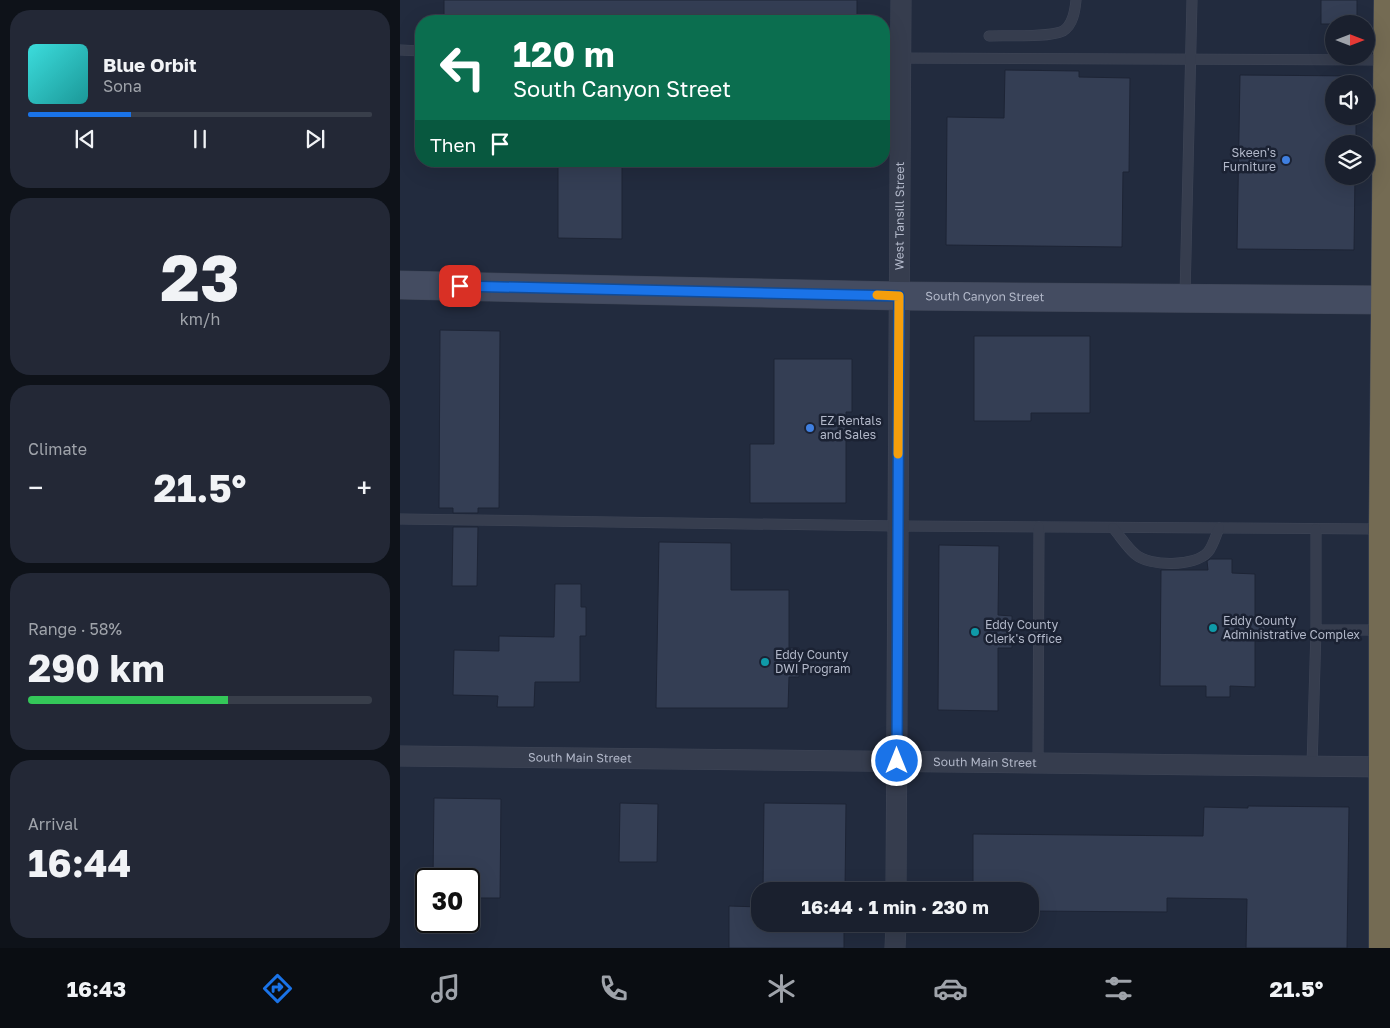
<!DOCTYPE html>
<meta charset="utf-8">
<style>
body{margin:0;font-family:"Golos Text",sans-serif;background:#232836;color:#f1f3f6;height:100vh;display:flex;flex-direction:column;font-size:19px;white-space:nowrap}
*{box-sizing:border-box;margin:0}
p{font-size:16px;color:#9fa3aa}
.icon{flex:none;width:28px;height:28px;fill:none;stroke:currentColor;stroke-width:2;stroke-linecap:round;stroke-linejoin:round}
.map{position:relative;flex:1;overflow:hidden}
.panel{display:flex;flex-direction:column;gap:10px;padding:10px;background:#0e1219;width:400px}
.panel>*{flex:none}
.top-card{position:absolute;left:15px;top:15px;width:475px;height:152px;border-radius:20px;box-shadow:0 5px 20px #0002,0 0 0 1px #383e4a;background:#0b6e4f;color:#fff;overflow:hidden}
.needle{width:32px;rotate:90deg}
.fabs{position:absolute;left:925px;top:15px;display:grid;gap:10px}
.fabs a{display:grid;place-items:center;width:50px;height:50px;border-radius:50%;background:#1a202e;box-shadow:0 5px 20px #0002,0 0 0 1px #383e4a;font-size:25px}
.speed{position:absolute;left:15px;top:868px;display:flex;gap:10px;font-size:25px;font-weight:700;text-align:center}
.speed>*{display:grid;place-content:center;width:65px;height:65px;border-radius:50%;background:#1a202e;box-shadow:0 5px 20px #0002,0 0 0 1px #383e4a;line-height:1}
.speed .limit{border:2px solid #111;border-radius:8px;background:#fff;color:#111}
.pin{position:absolute;display:grid;place-items:center;width:42px;height:42px;color:#fff;margin:-21px;border-radius:10px;box-shadow:0 2px 8px #0006}
.me{position:absolute;width:55px;margin:-28px;rotate:0deg;stroke-linejoin:round;filter:drop-shadow(0 0 4px #0008)}
.turn{display:flex;align-items:center;gap:18px;height:105px;padding:0 15px;font-size:22px}
.turn .icon{width:65px;height:65px;stroke-width:2.5}
.turn b{display:block;font-size:35px;line-height:42px}
.then{display:flex;align-items:center;height:48px;padding:0 15px;background:#0003;gap:10px;font-size:19px}
.big{font-size:38px;font-weight:700;line-height:1.1}
.panel .tile{flex:1;display:flex;flex-direction:column;justify-content:center;gap:8px;min-width:0;padding:0 18px;border-radius:20px;background:#232836}
.panel .dial{align-items:center;gap:0}
.dial b{font-size:65px;line-height:1}
.song{display:flex;align-items:center;gap:15px}
.cover{width:60px;height:60px;border-radius:8px;background:linear-gradient(135deg,hsl(180 70% 55%),hsl(180 70% 35%))}
.played{height:5px;border-radius:2px;background:linear-gradient(90deg,#1a73e8 30%,#383e4a 30%)}
.keys{display:flex;justify-content:space-around;direction:ltr}
.heat{display:flex;justify-content:space-between;align-items:center;font-size:28px;direction:ltr}
.charge{height:8px;border-radius:4px;background:linear-gradient(90deg,#34c759 58%,#383e4a 0)}
.trip{position:absolute;left:351px;top:882px;width:288px;height:50px;border-radius:20px;background:#1a202e;box-shadow:0 5px 20px #0002,0 0 0 1px #383e4a;font-weight:700;line-height:50px;text-align:center}
.dock{display:flex;height:80px;justify-content:space-around;align-items:center;background:#0a0d12;color:#9fa3aa}
.dock .icon{width:35px;height:35px}
.dock .current{color:#1a73e8}
.dock b{font-size:22px;color:#f1f3f6}
main{display:flex;flex:1;min-height:0}
.map>svg:first-child{display:block}
.building{fill:#343e54;stroke:#1d2435}
.lines{fill:none;stroke-linecap:round;stroke-linejoin:round}
.lane-casing{stroke:#3f4657;stroke-width:11}
.street-casing{stroke:#3f4657;stroke-width:21}
.secondary-casing{stroke:#3f4657;stroke-width:29}
.highway-casing{stroke:#414859;stroke-width:29}
.lane{stroke:#363d4e;stroke-width:10}
.street{stroke:#363d4e;stroke-width:20}
.secondary{stroke:#444c61;stroke-width:28}
.highway{stroke:#746b53;stroke-width:28}
.route-casing{stroke:#114b97;stroke-width:12}
.route{stroke:#1a73e8;stroke-width:9}
.slow{stroke:#f59e0b;stroke-width:9}
.shop-dot{fill:#3f7fe0;stroke:#1b2233;stroke-width:2}
.culture-dot{fill:#0f9aa8;stroke:#1b2233;stroke-width:2}
.labels{text-anchor:middle;stroke-width:5;stroke-linejoin:round;paint-order:stroke}
.poi-label{font-size:12px;fill:#b2b8c9;stroke:#1b2233;text-anchor:start}
.street-label{font-size:12px;fill:#b2b8c9;stroke:#1b2233}
</style>
<main>
<section class="panel">
<div class="tile">
<div class="song"><i class="cover"></i><div><b>Blue Orbit</b><p>Sona</p></div></div>
<div class="played"></div>
<div class="keys"><svg class="icon" aria-label="previous" viewBox="0 0 24 24"><path d="M18 5L8 12l10 7zM5 5v14"/></svg><svg class="icon" aria-label="pause" viewBox="0 0 24 24"><path d="M8 5v14M16 5v14"/></svg><svg class="icon" aria-label="next" viewBox="0 0 24 24"><path d="M6 5l10 7-10 7zM19 5v14"/></svg></div>
</div>
<div class="tile dial"><b>23</b><p>km/h</p></div>
<div class="tile"><p>Climate</p>
<div class="heat"><a>−</a><b class="big">21.5°</b><a>+</a></div>
</div>
<div class="tile"><p>Range · 58%</p><b class="big">290 km</b><div class="charge"></div></div>
<div class="tile"><p>Arrival</p><b class="big">16:44</b></div>
</section>
<div class="map">
<svg width="990" height="948" viewBox="0 0 990 948">
<rect width="100%" height="100%" fill="#222b3e"/>
<!-- building -->
<g class="building">
<rect x="44" y="0" width="413" height="21"/>
<rect x="921" y="0" width="36" height="24"/>
<polygon points="605,70 679,71 679,77 730,78 729,172 723,172 722,247 546,245 547,117 604,118"/>
<polygon points="840,75 957,76 957,84 934,84 934,116 956,116 956,144 934,144 934,176 955,176 954,250 837,249"/>
<polygon points="158,161 222,161 222,239 158,238"/>
<polygon points="40,330 100,331 99,508 78,508 78,513 53,513 53,508 39,508"/>
<polygon points="574,336 690,336 690,413 631,413 631,421 574,421"/>
<polygon points="374,359 452,359 452,412 446,412 446,503 350,503 350,444 374,444"/>
<polygon points="53,527 78,527 77,586 52,586"/>
<polygon points="259,542 331,543 331,590 389,590 389,648 399,648 399,677 389,677 388,708 256,708"/>
<polygon points="539,545 599,546 598,615 612,616 612,648 598,648 598,711 538,710"/>
<polygon points="810,559 832,559 832,573 855,574 855,615 865,615 865,641 855,641 855,687 830,686 830,697 806,697 806,686 760,686 761,570 808,570 807,561"/>
<polygon points="155,584 181,584 181,607 186,607 186,636 180,636 180,682 135,682 134,707 97,707 98,696 53,695 54,650 99,651 99,636 154,637"/>
<polygon points="34,798 101,799 100,898 69,898 69,879 33,879"/>
<polygon points="220,803 258,804 257,862 219,862"/>
<polygon points="364,803 446,804 445,891 363,891"/>
<polygon points="848,806 949,807 947,948 846,948 847,899 767,898 767,912 630,911 630,891 573,891 573,834 803,836 804,807 848,808"/>
<polygon points="329,906 360,907 360,924 444,924 444,948 329,948"/>
</g>
<g class="lines">
<!-- lane casing -->
<g class="lane-casing">
<g id="lane">
<path d="M589,36C606,35 648,38 663,31C673,25 675,11 676,0"/>
<polyline points="0,50 21,51"/>
<polyline points="484,58 985,60"/>
<polyline points="785,296 792,0"/>
<polyline points="0,519 497,526 982,529"/>
<path d="M713,528C720,536 727,547 735,554C749,567 795,567 808,552C813,546 816,535 819,528"/>
<polyline points="916,630 982,630"/>
<polyline points="638,762 639,527"/>
<polyline points="912,766 916,630 916,529"/>
</g>
</g>
<!-- street casing -->
<g class="street-casing">
<g id="street">
<path id="s1" d="M0,756L990,767"/>
<path id="s2" d="M496,891L501,0"/>
<polyline points="495,948 496,924"/>
</g>
</g>
<!-- secondary casing -->
<g class="secondary-casing">
<g id="secondary">
<path id="s3" d="M0,285L499,296L985,300"/>
</g>
</g>
<!-- highway casing -->
<g class="highway-casing">
<polyline id="highway" points="983,948 983,529 988,0"/>
</g>
<!-- lane -->
<use href="#lane" class="lane"/>
<!-- street -->
<use href="#street" class="street"/>
<!-- secondary -->
<use href="#secondary" class="secondary"/>
<!-- highway -->
<use href="#highway" class="highway"/>
</g>
<g class="lines">
<!-- route casing -->
<g class="route-casing">
<polyline id="route" points="60,286 499,296 497,761"/>
</g>
<!-- route -->
<use href="#route" class="route"/>
<!-- slow -->
<polyline class="slow" points="477,295 499,296 498,454"/>
</g>
<!-- markers -->
<g class="shop-dot">
<circle cx="886" cy="160" r="5"/>
<circle cx="410" cy="428" r="5"/>
</g>
<g class="culture-dot">
<circle cx="813" cy="628" r="5"/>
<circle cx="575" cy="632" r="5"/>
<circle cx="365" cy="662" r="5"/>
</g>
<g class="labels">
<!-- poi labels -->
<g class="poi-label">
<text x="876" y="157" text-anchor="end">Skeen's<tspan x="876" dy="14">Furniture</tspan></text>
<text x="420" y="425">EZ Rentals<tspan x="420" dy="14">and Sales</tspan></text>
<text x="823" y="625">Eddy County<tspan x="823" dy="14">Administrative Complex</tspan></text>
<text x="585" y="629">Eddy County<tspan x="585" dy="14">Clerk's Office</tspan></text>
<text x="375" y="659">Eddy County<tspan x="375" dy="14">DWI Program</tspan></text>
</g>
<!-- street labels -->
<g class="street-label">
<text dy="4" stroke="none"><textPath href="#s2" startOffset="675">West Tansill Street</textPath></text>
<text dy="4" stroke="none"><textPath href="#s3" startOffset="585">South Canyon Street</textPath></text>
<text dy="4" stroke="none"><textPath href="#s1" startOffset="180">South Main Street</textPath></text>
<text dy="4" stroke="none"><textPath href="#s1" startOffset="585">South Main Street</textPath></text>
</g>
</g>
</svg>
<div class="fabs">
<a><svg class="needle" viewBox="-14 -14 28 28"><path d="M0-13l5 13h-10z" fill="#e53935"/><path d="M0 13l5-13h-10z" fill="#9fa3aa"/></svg></a>
<a><svg class="icon" aria-label="sound" viewBox="0 0 24 24"><path d="M4 9h4l5-4v14l-5-4H4zM17 9q2 3 0 6"/></svg></a>
<a><svg class="icon" aria-label="layers" viewBox="0 0 24 24"><path d="M12 4l9 5-9 5-9-5zM3 14l9 5 9-5"/></svg></a>
</div>
<div class="speed"><div class="limit">30</div></div>
<div class="pin" style="left:60px;top:286px;background:#d93025"><svg class="icon" aria-label="arrive" viewBox="0 0 24 24"><path d="M6 21V4h12l-3 4 3 4H6"/></svg></div>
<svg class="me" style="left:497px;top:761px" viewBox="-20 -20 40 40"><circle r="17" fill="#1a73e8" stroke="#fff" stroke-width="3"/><path d="M0-11L8 9 0 5-8 9z" fill="#fff"/></svg>
<div class="trip">16:44 · 1 min · 230 m</div>
<div class="top-card">
<div class="turn"><svg class="icon" aria-label="left" viewBox="0 0 24 24"><path d="M17 20v-9H6M10 6l-5 5 5 5"/></svg><div><b>120 m</b>South Canyon Street</div></div>
<div class="then">Then<svg class="icon" aria-label="arrive" viewBox="0 0 24 24"><path d="M6 21V4h12l-3 4 3 4H6"/></svg></div>
</div>
</div>
</main>
<nav class="dock">
<b>16:43</b>
<svg class="icon current" aria-label="directions" viewBox="0 0 24 24"><path d="M12 3l9 9-9 9-9-9zM9 14v-3h6M13 9l2 2-2 2"/></svg>
<svg class="icon" aria-label="music" viewBox="0 0 24 24"><path d="M9 18V5l10-2v13"/><circle cx="6" cy="18" r="3"/><circle cx="16" cy="16" r="3"/></svg>
<svg class="icon" aria-label="phone" viewBox="0 0 24 24"><path d="M5 4h4l2 5-3 2q2 4 5 5l2-3 5 2v4C11 20 4 13 5 4z"/></svg>
<svg class="icon" aria-label="climate" viewBox="0 0 24 24"><path d="M12 3v18M4 7l16 10M4 17L20 7"/></svg>
<svg class="icon" aria-label="car" viewBox="0 0 24 24"><path d="M5 17H2v-5l4-1 3-4h7l3 4 3 1v5h-3M9 17h6M6 11h13"/><circle cx="7" cy="17" r="2"/><circle cx="17" cy="17" r="2"/></svg>
<svg class="icon" aria-label="filters" viewBox="0 0 24 24"><path d="M4 7h16M4 17h16"/><circle cx="9" cy="7" r="2"/><circle cx="15" cy="17" r="2"/></svg>
<b>21.5°</b>
</nav>
